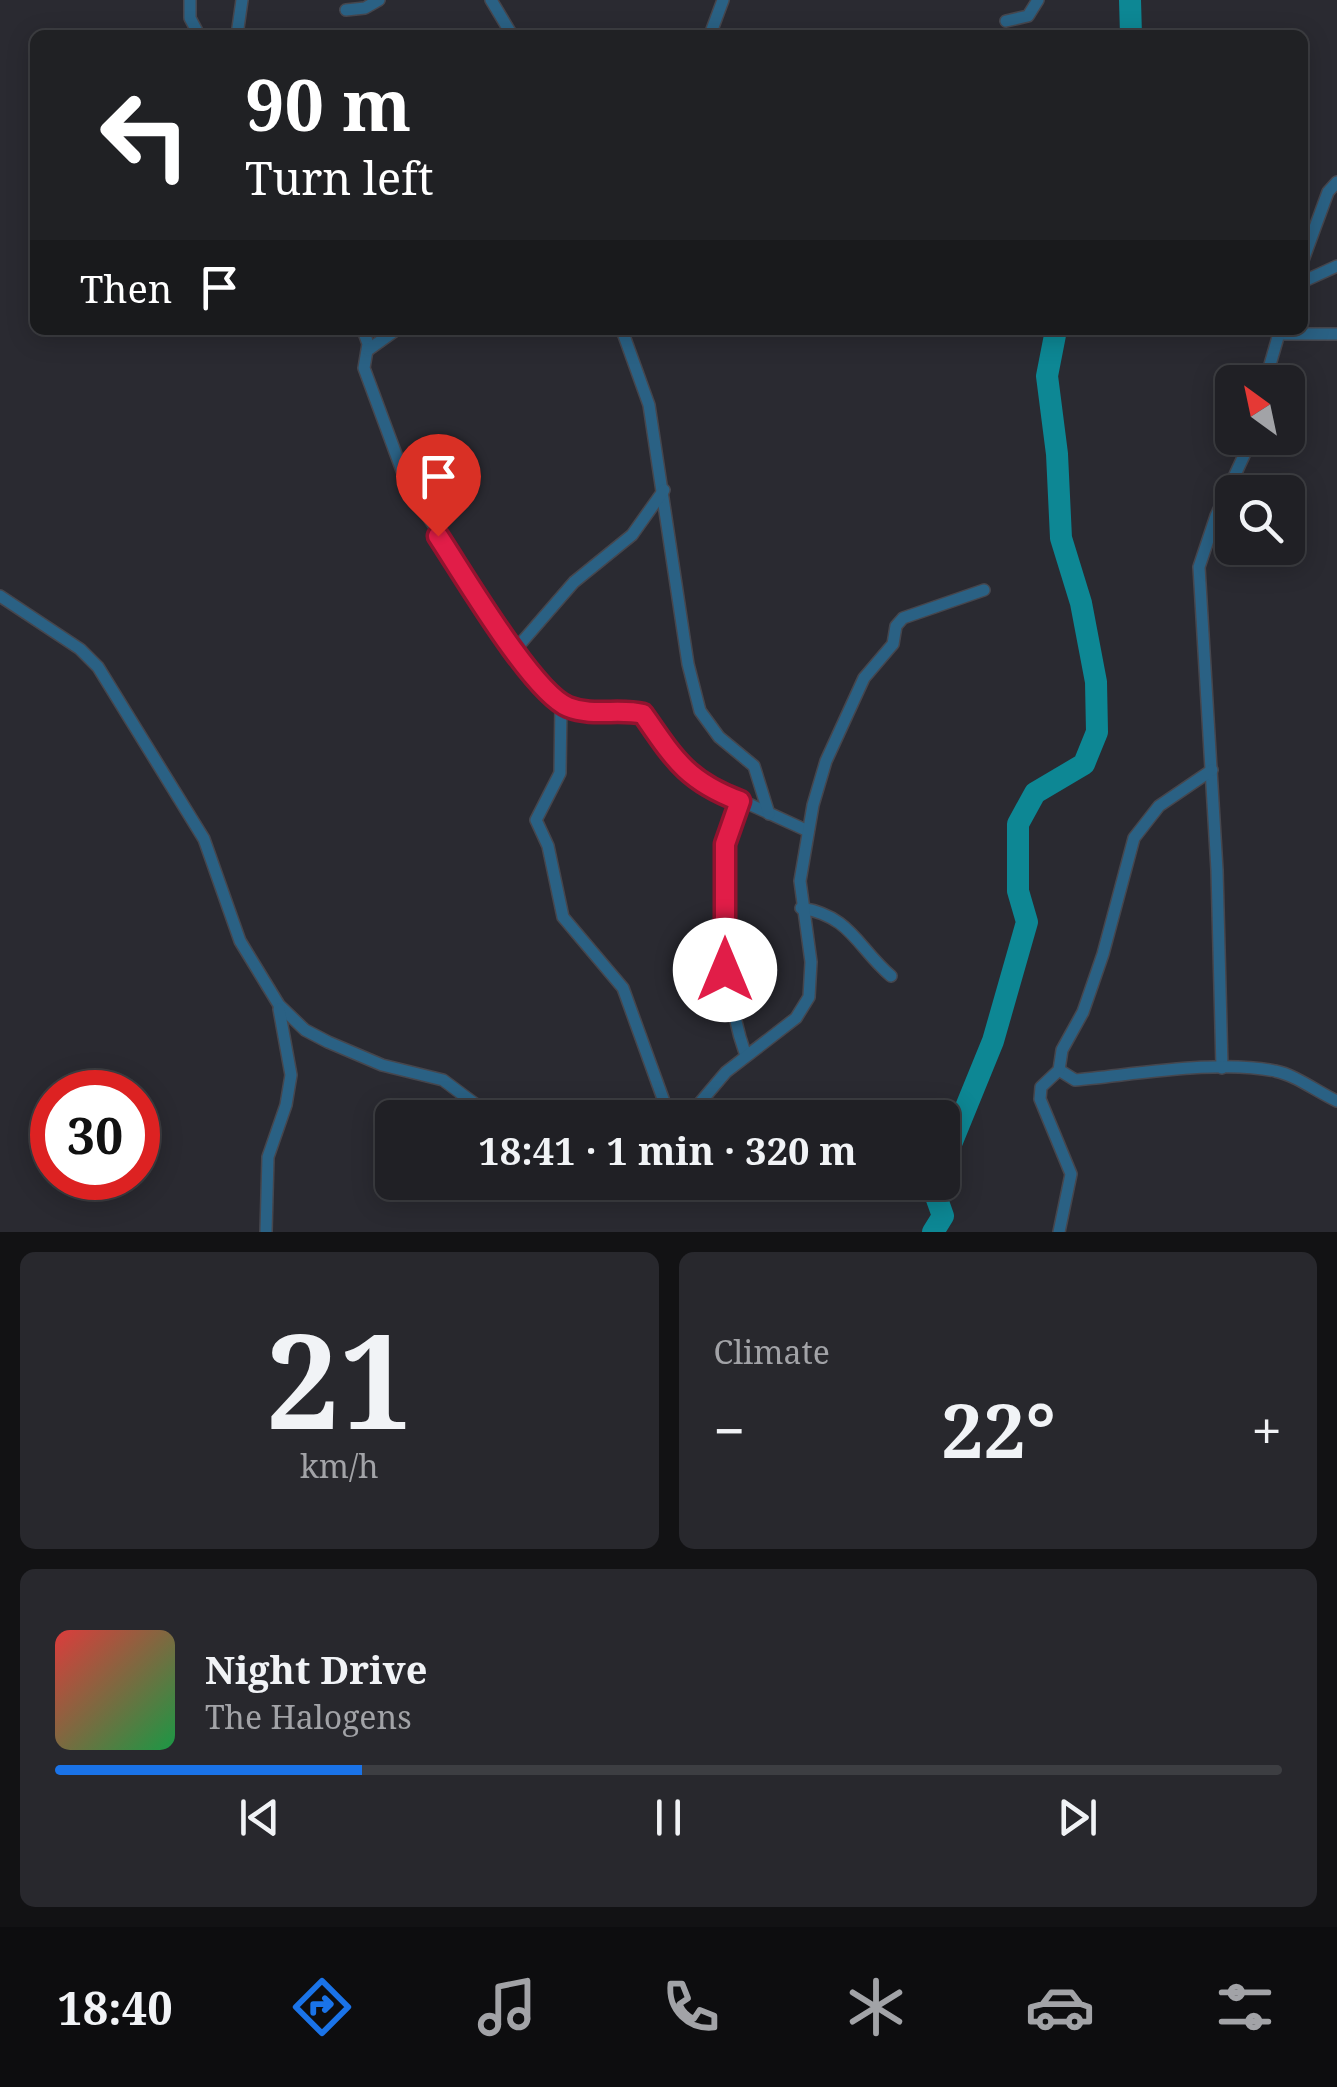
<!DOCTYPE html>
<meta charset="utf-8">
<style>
body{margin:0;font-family:"Noto Serif",serif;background:#28282d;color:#f1f3f6;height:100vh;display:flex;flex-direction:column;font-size:38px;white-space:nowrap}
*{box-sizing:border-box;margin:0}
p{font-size:32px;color:#a2a3a7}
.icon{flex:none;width:55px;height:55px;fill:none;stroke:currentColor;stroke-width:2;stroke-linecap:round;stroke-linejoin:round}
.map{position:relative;height:1232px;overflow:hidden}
.side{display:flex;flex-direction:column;gap:20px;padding:20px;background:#121214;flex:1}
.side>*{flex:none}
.top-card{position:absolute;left:30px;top:30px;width:1278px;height:305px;border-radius:15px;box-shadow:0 5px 25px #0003,0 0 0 2px #3d3e42;background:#202124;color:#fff;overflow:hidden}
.needle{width:65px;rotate:327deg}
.fabs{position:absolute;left:1215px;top:365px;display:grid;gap:20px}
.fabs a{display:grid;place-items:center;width:90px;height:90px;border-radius:15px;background:#202025;box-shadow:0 5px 25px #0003,0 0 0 2px #3d3e42;font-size:50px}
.speed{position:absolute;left:30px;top:1070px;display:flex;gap:20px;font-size:50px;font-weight:700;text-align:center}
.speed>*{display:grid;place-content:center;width:130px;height:130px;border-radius:50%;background:#202025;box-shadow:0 5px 25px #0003,0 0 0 2px #3d3e42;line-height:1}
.speed .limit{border:15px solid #d22;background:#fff;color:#111}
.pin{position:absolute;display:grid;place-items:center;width:85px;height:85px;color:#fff;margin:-102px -42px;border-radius:50% 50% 50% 0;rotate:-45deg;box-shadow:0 0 10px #0007}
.pin .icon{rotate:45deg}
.me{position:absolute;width:110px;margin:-55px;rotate:0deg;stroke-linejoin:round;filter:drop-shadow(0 0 8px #0008)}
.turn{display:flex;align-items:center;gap:35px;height:210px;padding:0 50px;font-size:45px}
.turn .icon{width:130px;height:130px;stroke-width:2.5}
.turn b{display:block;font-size:70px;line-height:85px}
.then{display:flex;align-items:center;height:95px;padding:0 50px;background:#0003;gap:20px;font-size:38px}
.big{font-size:75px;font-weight:700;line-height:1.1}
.side .card{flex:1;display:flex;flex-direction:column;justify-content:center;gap:15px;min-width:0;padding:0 35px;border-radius:15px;background:#28282d}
.side .dial{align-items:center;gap:0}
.dial b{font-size:130px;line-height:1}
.song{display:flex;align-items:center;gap:30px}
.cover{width:120px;height:120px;border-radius:15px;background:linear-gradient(135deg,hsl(0 70% 55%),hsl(140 70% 35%))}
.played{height:10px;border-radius:5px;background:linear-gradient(90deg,#1a73e8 25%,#3d3e42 25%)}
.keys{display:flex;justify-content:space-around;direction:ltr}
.heat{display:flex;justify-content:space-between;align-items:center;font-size:55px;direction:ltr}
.side .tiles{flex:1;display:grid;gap:20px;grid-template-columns:1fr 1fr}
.card:last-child{grid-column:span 2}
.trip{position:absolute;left:375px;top:1100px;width:585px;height:100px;border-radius:15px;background:#202025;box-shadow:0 5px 25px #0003,0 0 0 2px #3d3e42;font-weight:700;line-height:100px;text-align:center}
.tab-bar{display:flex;height:160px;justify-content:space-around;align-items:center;background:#0d0d0f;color:#a2a3a7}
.tab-bar .icon{width:70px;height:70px}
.tab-bar .selected{color:#1a73e8}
.tab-bar b{font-size:45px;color:#f1f3f6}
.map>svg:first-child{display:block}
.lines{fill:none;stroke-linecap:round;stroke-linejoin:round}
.river{stroke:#0d8794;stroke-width:22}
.minor-casing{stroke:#46464d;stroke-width:14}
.minor{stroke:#2a6184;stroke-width:11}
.route-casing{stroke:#92132f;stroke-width:25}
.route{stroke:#e11d48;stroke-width:18}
</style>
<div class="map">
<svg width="1337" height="1232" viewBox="0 0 1337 1232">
<rect width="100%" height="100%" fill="#2a2a31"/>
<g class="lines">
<!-- river -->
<g class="river">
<polyline points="1130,0 1131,35"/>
<polyline points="942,1166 993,1041 1027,922 1018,891 1018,824 1035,793 1084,764 1097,732 1096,682 1081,603 1061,538 1057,454 1047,376 1056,330"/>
<polyline points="933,1232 943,1216 933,1188 935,1182"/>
</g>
<!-- minor casing -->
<g class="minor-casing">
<g id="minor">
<polyline points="190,0 190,18 199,35"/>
<polyline points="491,0 512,35"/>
<polyline points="346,10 365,8 379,0"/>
<polyline points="1006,21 1028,16 1038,0"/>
<polyline points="237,35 242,0"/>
<polyline points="710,35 723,0"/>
<polyline points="1302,263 1328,192 1337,182"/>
<polyline points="1302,282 1337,266"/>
<polyline points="363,330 368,344 364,368 407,484 515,650 561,704 599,714 643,714 669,754 694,779 808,831"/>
<polyline points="622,330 649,405 688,664 700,711 719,737 754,766 769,814"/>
<polyline points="1279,334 1337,334"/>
<polyline points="368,350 396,330"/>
<polyline points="1265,382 1280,330"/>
<polyline points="0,596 80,649 98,667 204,839 240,941 279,1005 305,1030 328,1042 382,1065 443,1080 494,1118"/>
<polyline points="515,650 574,582 632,535 664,490"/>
<polyline points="561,704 560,773 536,820 548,846 563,917 623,988 670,1118"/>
<path d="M741,801C724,833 726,858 726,893C726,951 726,1000 746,1056"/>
<path d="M801,908C851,916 857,947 891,976"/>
<polyline points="1222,1068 1217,870 1199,567 1216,516 1252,438"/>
<path d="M1059,1070L1075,1080C1132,1075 1220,1059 1275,1071C1296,1075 1317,1092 1337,1101"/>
<polyline points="687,1118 726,1072 796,1018 809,997 811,962 800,881 813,805 826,761 864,678 893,644 896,626 903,618 984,590"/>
<polyline points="266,1232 268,1157 286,1105 291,1075 279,1009"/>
<polyline points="1059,1232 1071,1174 1040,1099 1041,1087 1059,1070 1062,1050 1083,1012 1103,954 1134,838 1159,806 1212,770"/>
</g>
</g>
<!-- minor -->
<use href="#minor" class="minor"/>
</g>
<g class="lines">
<!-- route casing -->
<g class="route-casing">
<path id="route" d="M438,536C462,572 532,692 568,707C593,717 619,708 643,714C674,759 687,781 740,801L725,844V970"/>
</g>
<!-- route -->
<use href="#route" class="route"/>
</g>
</svg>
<div class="fabs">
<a><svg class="needle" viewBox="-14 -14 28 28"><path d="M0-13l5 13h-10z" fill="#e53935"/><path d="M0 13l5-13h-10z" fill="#a2a3a7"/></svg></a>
<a><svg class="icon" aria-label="search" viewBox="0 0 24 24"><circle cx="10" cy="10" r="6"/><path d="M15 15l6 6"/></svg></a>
</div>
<div class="speed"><div class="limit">30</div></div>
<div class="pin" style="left:438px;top:536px;background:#d93025"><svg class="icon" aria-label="arrive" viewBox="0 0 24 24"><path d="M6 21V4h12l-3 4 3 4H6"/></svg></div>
<svg class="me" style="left:725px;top:970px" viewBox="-20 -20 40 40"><circle r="19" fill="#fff"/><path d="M0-13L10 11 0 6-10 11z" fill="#e11d48"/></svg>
<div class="trip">18:41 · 1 min · 320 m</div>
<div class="top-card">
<div class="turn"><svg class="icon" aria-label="left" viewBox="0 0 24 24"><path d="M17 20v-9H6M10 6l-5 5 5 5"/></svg><div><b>90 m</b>Turn left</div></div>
<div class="then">Then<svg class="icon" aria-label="arrive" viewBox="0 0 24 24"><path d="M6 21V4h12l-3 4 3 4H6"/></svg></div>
</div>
</div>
<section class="side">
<div class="tiles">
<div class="card dial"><b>21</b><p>km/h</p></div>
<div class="card"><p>Climate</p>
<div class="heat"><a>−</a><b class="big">22°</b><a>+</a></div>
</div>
<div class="card">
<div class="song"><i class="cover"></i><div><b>Night Drive</b><p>The Halogens</p></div></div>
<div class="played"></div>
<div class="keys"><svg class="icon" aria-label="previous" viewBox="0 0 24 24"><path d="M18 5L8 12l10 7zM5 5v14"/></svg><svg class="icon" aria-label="pause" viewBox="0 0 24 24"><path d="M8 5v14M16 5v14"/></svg><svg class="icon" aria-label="next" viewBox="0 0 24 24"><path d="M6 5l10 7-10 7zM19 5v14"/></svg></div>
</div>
</div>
</section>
<nav class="tab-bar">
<b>18:40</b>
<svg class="icon selected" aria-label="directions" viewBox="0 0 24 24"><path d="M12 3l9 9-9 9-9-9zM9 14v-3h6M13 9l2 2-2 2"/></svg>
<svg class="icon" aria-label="music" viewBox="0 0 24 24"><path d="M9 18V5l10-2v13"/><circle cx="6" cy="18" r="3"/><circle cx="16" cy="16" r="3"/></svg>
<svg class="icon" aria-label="phone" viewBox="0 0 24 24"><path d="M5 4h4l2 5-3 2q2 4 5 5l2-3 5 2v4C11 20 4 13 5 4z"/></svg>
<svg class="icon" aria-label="climate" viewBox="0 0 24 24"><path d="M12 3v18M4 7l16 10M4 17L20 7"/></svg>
<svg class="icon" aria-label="car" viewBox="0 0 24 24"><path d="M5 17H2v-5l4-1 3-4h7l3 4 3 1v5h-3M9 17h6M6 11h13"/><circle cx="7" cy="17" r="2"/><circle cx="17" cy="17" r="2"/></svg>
<svg class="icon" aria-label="filters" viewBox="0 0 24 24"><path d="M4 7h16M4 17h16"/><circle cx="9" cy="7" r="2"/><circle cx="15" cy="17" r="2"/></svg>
</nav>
